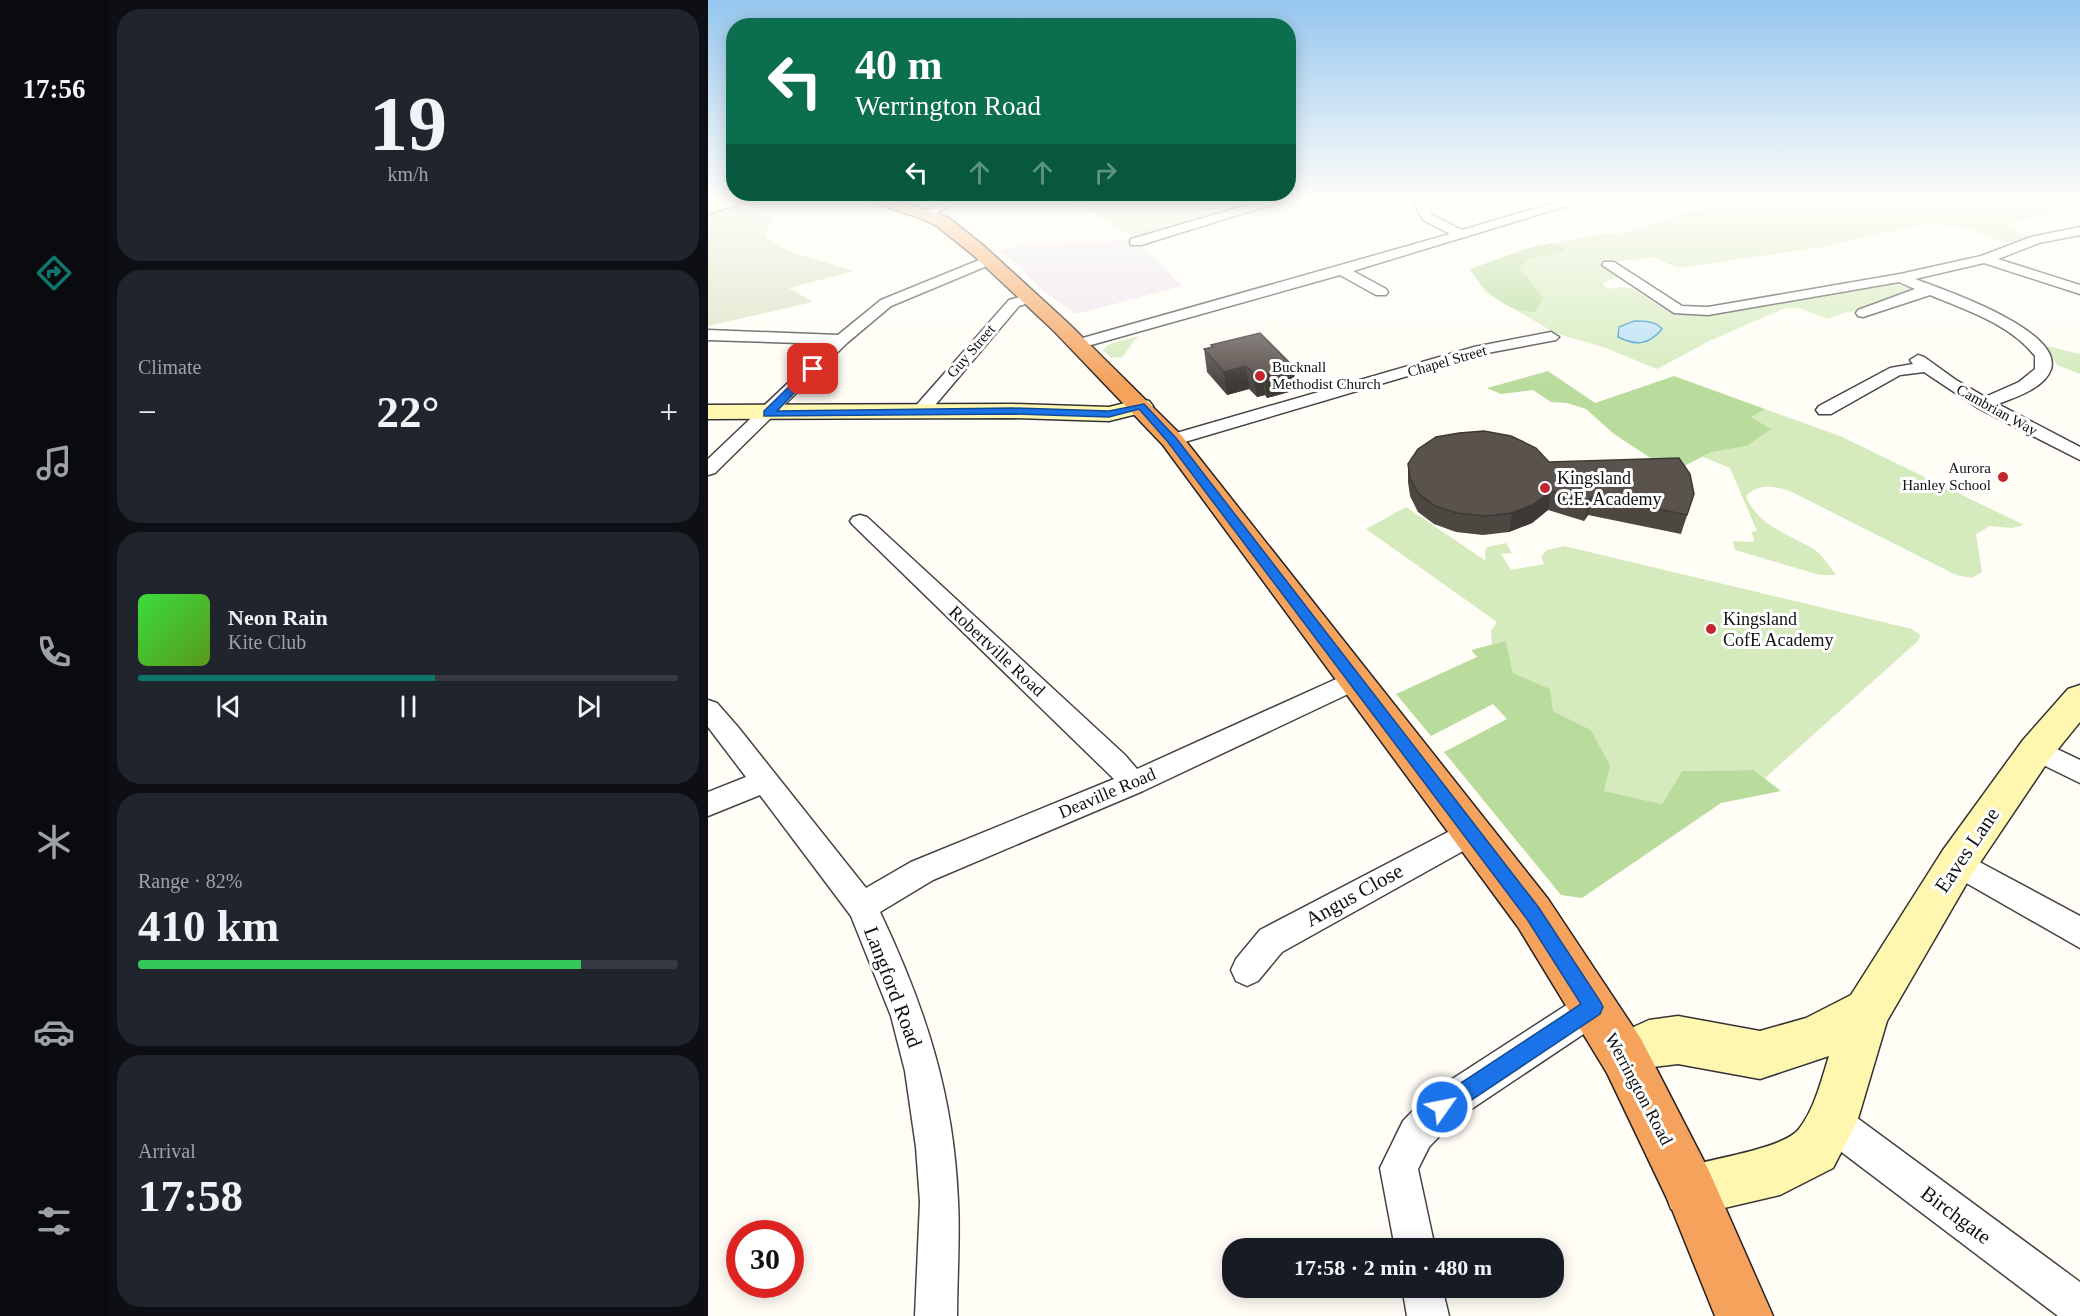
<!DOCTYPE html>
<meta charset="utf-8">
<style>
body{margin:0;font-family:"Times New Roman",serif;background:#20242c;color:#f1f3f6;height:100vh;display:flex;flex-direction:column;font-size:22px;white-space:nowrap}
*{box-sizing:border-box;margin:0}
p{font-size:20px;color:#9ea1a6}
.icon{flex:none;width:33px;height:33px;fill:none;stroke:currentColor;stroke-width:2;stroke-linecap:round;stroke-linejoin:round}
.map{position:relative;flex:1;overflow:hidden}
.panel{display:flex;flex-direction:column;gap:9px;padding:9px;background:#0d0f14;width:600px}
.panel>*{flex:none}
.banner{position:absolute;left:18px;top:18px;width:570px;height:183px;border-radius:24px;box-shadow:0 3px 15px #0003;background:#0b6e4f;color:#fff;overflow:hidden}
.speed{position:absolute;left:18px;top:1220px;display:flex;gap:12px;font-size:30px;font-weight:700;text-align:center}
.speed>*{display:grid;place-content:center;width:78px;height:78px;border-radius:50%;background:#171b24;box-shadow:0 3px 15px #0003;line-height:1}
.speed .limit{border:9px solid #d22;background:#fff;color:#111}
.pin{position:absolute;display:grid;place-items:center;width:51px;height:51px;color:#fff;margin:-26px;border-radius:12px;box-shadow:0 3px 9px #0006}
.me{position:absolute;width:66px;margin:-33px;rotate:57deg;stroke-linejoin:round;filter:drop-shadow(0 0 4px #0008)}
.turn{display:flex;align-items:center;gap:21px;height:126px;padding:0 30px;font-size:27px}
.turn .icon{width:78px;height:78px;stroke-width:2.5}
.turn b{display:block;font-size:42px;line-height:51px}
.lanes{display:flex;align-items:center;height:57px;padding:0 30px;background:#0003;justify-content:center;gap:30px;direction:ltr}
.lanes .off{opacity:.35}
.big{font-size:45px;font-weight:700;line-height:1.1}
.panel .widget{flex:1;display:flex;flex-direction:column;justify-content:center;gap:9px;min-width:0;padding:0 21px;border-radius:24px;background:#20242c}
.panel .dial{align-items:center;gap:0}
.dial b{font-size:78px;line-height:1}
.song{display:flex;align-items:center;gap:18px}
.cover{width:72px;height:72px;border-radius:9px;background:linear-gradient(135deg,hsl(120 70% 55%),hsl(90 70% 35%))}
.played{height:6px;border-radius:3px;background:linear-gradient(90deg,#0f766e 55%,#363941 55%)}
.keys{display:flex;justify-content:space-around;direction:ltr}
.heat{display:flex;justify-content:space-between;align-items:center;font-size:33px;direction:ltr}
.charge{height:9px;border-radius:4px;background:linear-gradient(90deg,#34c759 82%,#363941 0)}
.trip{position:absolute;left:514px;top:1238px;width:342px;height:60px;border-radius:24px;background:#171b24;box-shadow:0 3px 15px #0003;font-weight:700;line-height:60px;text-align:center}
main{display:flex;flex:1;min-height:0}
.tabs{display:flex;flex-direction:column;width:108px;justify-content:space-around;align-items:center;background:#090b0e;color:#9ea1a6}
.tabs .icon{width:42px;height:42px}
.tabs .active{color:#0f766e}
.tabs b{font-size:27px;color:#f1f3f6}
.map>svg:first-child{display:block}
.industrial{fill:#eee6ef}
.green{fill:#d5ebbd}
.forest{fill:#b9dc9c}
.cemetery{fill:#d9e3c4}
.water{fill:#b9e0f7;stroke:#3f96cf;stroke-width:1.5}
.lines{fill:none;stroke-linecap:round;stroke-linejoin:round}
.street-casing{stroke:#444;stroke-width:3}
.secondary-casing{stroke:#333;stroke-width:3}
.highway-casing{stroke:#222;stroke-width:3}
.street{fill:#fff;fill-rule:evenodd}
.secondary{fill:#fff6b0;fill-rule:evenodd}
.highway{fill:#f5a25d;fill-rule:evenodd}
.wall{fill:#4d4742}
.shaded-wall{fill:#3f3936}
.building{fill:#5a524d;stroke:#3f3936;stroke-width:1.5}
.route{fill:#1a73e8;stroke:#114b97;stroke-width:1.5}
.poi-dot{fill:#c4262e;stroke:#fff;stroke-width:2}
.labels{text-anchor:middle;stroke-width:6;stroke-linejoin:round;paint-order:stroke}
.far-street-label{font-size:15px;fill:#111;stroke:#fff}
.far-poi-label{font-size:15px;fill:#111;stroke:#fff;text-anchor:start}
.poi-label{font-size:18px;fill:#111;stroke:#fff;text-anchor:start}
.street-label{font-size:18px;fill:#111;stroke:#fff}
.near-street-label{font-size:21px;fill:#111;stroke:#fff}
</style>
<main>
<nav class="tabs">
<b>17:56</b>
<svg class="icon active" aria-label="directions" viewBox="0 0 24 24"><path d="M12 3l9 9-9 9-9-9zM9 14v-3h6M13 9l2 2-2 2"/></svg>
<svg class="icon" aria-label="music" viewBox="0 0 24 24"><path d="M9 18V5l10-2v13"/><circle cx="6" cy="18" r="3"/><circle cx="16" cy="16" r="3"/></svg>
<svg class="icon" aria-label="phone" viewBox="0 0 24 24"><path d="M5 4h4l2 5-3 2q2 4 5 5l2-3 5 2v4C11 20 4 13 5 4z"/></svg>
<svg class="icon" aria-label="climate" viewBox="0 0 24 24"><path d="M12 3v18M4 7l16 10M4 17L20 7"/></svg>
<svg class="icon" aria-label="car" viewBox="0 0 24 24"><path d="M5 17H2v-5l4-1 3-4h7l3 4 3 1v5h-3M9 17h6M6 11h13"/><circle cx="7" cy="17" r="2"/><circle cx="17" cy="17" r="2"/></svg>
<svg class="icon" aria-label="filters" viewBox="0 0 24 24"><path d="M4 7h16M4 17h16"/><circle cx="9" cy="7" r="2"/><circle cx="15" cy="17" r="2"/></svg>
</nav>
<section class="panel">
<div class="widget dial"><b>19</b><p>km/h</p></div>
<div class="widget"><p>Climate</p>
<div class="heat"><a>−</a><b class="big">22°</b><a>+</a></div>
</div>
<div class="widget">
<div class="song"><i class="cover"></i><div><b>Neon Rain</b><p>Kite Club</p></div></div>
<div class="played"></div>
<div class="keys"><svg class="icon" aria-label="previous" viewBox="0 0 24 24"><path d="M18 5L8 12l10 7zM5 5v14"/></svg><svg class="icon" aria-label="pause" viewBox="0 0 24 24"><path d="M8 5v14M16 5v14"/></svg><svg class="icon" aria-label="next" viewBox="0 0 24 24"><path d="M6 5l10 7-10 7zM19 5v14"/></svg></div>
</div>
<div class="widget"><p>Range · 82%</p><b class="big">410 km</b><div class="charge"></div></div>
<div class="widget"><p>Arrival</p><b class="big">17:58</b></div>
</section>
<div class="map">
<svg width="1372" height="1316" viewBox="0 0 1372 1316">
<rect width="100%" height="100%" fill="#fffdf5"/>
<!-- industrial -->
<polygon class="industrial" points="427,238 474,286 368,314 332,289 309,264 290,251 322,243 405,241"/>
<!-- green -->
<g class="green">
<polygon points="363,199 565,199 428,239"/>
<path d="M1125,199H1372V205L1296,226L1321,237L1299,243L1261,229L1242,225L1236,226L1223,222L1114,247L970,268L945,257L893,264L910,278L894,283L900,289C929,283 929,294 952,306C962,312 974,313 985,315L1184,284L1201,286L1205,292L1155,311L1139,312L1119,319L1091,308H1077L1001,341L949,369L898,348L847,333L777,292L762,269L822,248L881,236L921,232L986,210L1042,209Z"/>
<polygon points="430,336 414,357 403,358 395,350 401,344"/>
<polygon points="1339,346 1372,354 1372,374 1349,365"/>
<path d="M1057,409L1132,436L1316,525L1304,528L1282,526L1268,534L1274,572L1264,578L1248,575L1084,492C1068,486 1051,483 1038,496C1049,526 1082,534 1107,550C1115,556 1122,567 1128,575H1112L1027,550L1025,541L1046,542L1044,532L1049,531L1022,468L995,457L1004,452L1039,446L1062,429L1042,416Z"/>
<polygon points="698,507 778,561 777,551 779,547 798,543 804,553 793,554 803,570 836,564 833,557 839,550 856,546 1204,629 1212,635 1211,640 1057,778 1046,770 974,771 954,804 895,791 883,730 845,711 841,689 805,673 798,641 784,645 783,631 789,622 658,529"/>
</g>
<!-- forest -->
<g class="forest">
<path d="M845,243L859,251L821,259L810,269L822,280L835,298L827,312C798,312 778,293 762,269L821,248Z"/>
<polygon points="840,371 887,403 966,376 1057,409 1043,417 1063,429 1039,446 1004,452 964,472 906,434 878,409 859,403 843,402 825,390 793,394 779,388"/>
<polygon points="798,641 805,673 842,689 845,711 883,730 902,766 896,791 954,804 974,771 1046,770 1073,791 1013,803 874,898 853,895 736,752 799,719 785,704 723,736 688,694 769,657 763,650"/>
</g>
<!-- cemetery -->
<polygon class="cemetery" points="27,205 64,217 57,236 80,251 146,271 81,288 105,302 0,326 0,212"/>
<!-- water -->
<path class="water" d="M926,321C936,321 948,321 954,329C941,345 928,346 910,337L911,327Z"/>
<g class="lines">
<!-- street casing -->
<g class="street-casing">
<g id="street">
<polygon points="239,199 254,199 222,217 218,218 212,214"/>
<polygon points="560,199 577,199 575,201 433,245 423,245 422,242 423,239"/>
<polygon points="718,199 734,199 720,206 724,215 754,230 859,199 877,199 875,201 645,271 678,289 680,292 678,295 668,295 632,275 376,347 370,349 362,344 364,341 742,234 715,220 707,205"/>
<path d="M1372,227V235L1331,243L1290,259L1372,285V294L1276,263L1207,279C1234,289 1355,330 1343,369C1337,388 1306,398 1290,404L1372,447V460L1270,408L1216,372L1192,375L1123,414H1111L1108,410L1111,406L1182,368L1205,364L1202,360L1210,355L1216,357L1248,380L1277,397L1311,382L1327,369V356C1302,324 1258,310 1222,295L1155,317L1150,316L1148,313L1150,310L1207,289L1191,282L1000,315L966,313L894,265L896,262H906L974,306L1000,307L1192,274L1273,256L1323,237Z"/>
<polygon points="281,256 288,260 286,263 183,306 139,343 7,473 0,475 0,459 121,344 0,340 0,330 130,335 173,300"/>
<polygon points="322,294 327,295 329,298 327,301 311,306 217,417 205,417 202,413 205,409 301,300"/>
<polygon points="843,332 851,337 848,340 774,354 470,444 458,444 455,440 458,436 766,347"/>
<path d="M152,515L159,517L417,755L429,769L637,675L646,672L655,675L658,681L655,687L435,791L225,880L172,912C217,1007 246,1095 250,1201C252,1239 249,1278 249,1316H207L212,1202L208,1147L197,1071L183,1016L143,916L52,795L0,816V792L38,777L0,727V700L9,703L30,727L158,888L203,862L406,779L145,525L142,521L145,517Z"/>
<polygon points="1328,739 1372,760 1372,783 1319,757 1315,750 1319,743"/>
<polygon points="763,820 773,823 777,832 773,841 574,952 550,981 539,986 528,981 523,970 528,959 552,930"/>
<polygon points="1249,850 1372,916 1372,948 1239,872 1234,863 1239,854"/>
<polygon points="886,990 898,995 903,1007 898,1019 747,1120 721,1147 710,1169 727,1248 687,1248 672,1168 695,1121 721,1094 874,995"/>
<polygon points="1124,1104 1137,1109 1372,1282 1372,1316 1350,1316 1111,1135 1106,1122 1111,1109"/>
<polygon points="694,1287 734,1287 741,1316 699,1316"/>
</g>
</g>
<!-- secondary casing -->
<g class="secondary-casing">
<g id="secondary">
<polygon points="16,199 39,199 37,202 0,214 0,204"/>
<polygon points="433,399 441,401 445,406 441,411 401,421 305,418 0,419 0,405 305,404 401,407"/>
<path d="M1372,685V722L1341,760L1263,876L1179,1021L1149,1122L1125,1168L1072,1195L982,1216L963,1209L956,1190L963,1171C992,1160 1075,1150 1091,1129C1107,1108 1113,1081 1121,1056L1052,1079L970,1064L945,1067L916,1080L899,1073L892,1056L899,1039L941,1020L970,1016L1052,1031L1098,1018L1143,995L1235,850L1315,740L1360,689Z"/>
</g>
</g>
<!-- highway casing -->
<g class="highway-casing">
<polygon id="highway" points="162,199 186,199 241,218 277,247 360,323 473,435 840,899 933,1039 1001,1171 1065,1316 1007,1316 963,1207 899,1073 810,927 455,445 346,331 265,255 229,226 212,218 164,202"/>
</g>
<!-- street -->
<use href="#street" class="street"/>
<!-- secondary -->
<use href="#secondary" class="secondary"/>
<!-- highway -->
<use href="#highway" class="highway"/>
</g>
<!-- wall -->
<g class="wall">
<polygon points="503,345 588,390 559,398 557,395 549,397 541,389 519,395 499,372 496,349 503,347"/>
<polygon points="841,462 986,494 973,534 880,515 876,521 840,510 824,523 801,532 775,535 748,532 726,524 710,512 702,496 700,482 700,464"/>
</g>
<!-- shaded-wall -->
<g class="shaded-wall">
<polygon points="538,366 541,389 519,395 516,372"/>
<polygon points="586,367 588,390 559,398 556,375"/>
<polygon points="554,372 557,395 549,397 546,374"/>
<polygon points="843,491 840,510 824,523 801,532 804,513"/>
<polygon points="884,496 880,515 876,521 880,502"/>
</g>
<!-- building -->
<g class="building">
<polygon points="552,333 586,367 556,375 554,372 546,374 538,366 516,372 496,349 505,347 503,345"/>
<polygon points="776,431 803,436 828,448 841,462 971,458 982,474 986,494 979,515 884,496 880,502 843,491 826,504 804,513 777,516 749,513 727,506 710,493 702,478 700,464 710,449 728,437 751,433"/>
</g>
<!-- sky -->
<linearGradient id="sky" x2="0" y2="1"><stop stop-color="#95c6ee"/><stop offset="0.52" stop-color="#fffefa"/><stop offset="1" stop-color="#fffefa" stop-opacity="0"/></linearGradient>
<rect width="1372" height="383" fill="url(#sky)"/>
<!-- route -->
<polygon class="route" points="101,367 109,369 69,411 305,408 401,411 436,404 468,438 831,908 892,1001 895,1007 892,1014 741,1115 734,1118 727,1115 724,1107 727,1100 873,1004 819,919 460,442 431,409 401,417 305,414 56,416 56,411"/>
<!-- markers -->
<g class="poi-dot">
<circle cx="552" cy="376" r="6"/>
<circle cx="1295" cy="477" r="6"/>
<circle cx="837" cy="488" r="6"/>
<circle cx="1003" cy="629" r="6"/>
</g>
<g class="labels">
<!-- far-street labels -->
<g class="far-street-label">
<text transform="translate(263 351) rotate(-49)" y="5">Guy Street</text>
<text transform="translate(739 361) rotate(-16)" y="5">Chapel Street</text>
<text transform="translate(1289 410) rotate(29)" y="5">Cambrian Way</text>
</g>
<!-- far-poi labels -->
<g class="far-poi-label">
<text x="564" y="372">Bucknall<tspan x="564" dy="17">Methodist Church</tspan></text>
<text x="1283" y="473" text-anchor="end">Aurora<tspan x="1283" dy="17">Hanley School</tspan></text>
</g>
<!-- poi labels -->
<g class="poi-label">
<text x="849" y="484">Kingsland<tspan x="849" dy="21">C.E. Academy</tspan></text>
<text x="1015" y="625">Kingsland<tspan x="1015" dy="21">CofE Academy</tspan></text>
</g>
<!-- street labels -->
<g class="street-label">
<text transform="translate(289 651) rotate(43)" y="6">Robertville Road</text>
<text transform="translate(399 793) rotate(-23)" y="6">Deaville Road</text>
<text transform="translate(931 1089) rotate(62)" y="6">Werrington Road</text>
</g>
<!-- near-street labels -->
<g class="near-street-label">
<text transform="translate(1259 850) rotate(-56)" y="7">Eaves Lane</text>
<text transform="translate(646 895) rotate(-29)" y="7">Angus Close</text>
<text transform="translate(185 987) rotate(69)" y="7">Langford Road</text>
<text transform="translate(1248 1215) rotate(37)" y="7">Birchgate</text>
</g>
</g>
</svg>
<div class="speed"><div class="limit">30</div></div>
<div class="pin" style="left:105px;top:369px;background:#d93025"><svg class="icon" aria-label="arrive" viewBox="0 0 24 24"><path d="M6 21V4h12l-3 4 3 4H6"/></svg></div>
<svg class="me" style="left:734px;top:1107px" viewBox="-20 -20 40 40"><circle r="17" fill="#1a73e8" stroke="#fff" stroke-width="3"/><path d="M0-11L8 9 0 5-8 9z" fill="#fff"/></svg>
<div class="trip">17:58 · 2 min · 480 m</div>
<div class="banner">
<div class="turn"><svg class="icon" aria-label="left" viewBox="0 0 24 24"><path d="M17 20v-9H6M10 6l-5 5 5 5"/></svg><div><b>40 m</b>Werrington Road</div></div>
<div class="lanes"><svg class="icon" aria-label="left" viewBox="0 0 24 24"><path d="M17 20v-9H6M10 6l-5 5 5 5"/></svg><svg class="icon off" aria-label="ahead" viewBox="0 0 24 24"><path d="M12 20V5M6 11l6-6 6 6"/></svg><svg class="icon off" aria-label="ahead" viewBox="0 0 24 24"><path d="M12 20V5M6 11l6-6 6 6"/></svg><svg class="icon off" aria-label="right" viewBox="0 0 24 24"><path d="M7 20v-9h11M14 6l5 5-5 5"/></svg></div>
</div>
</div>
</main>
